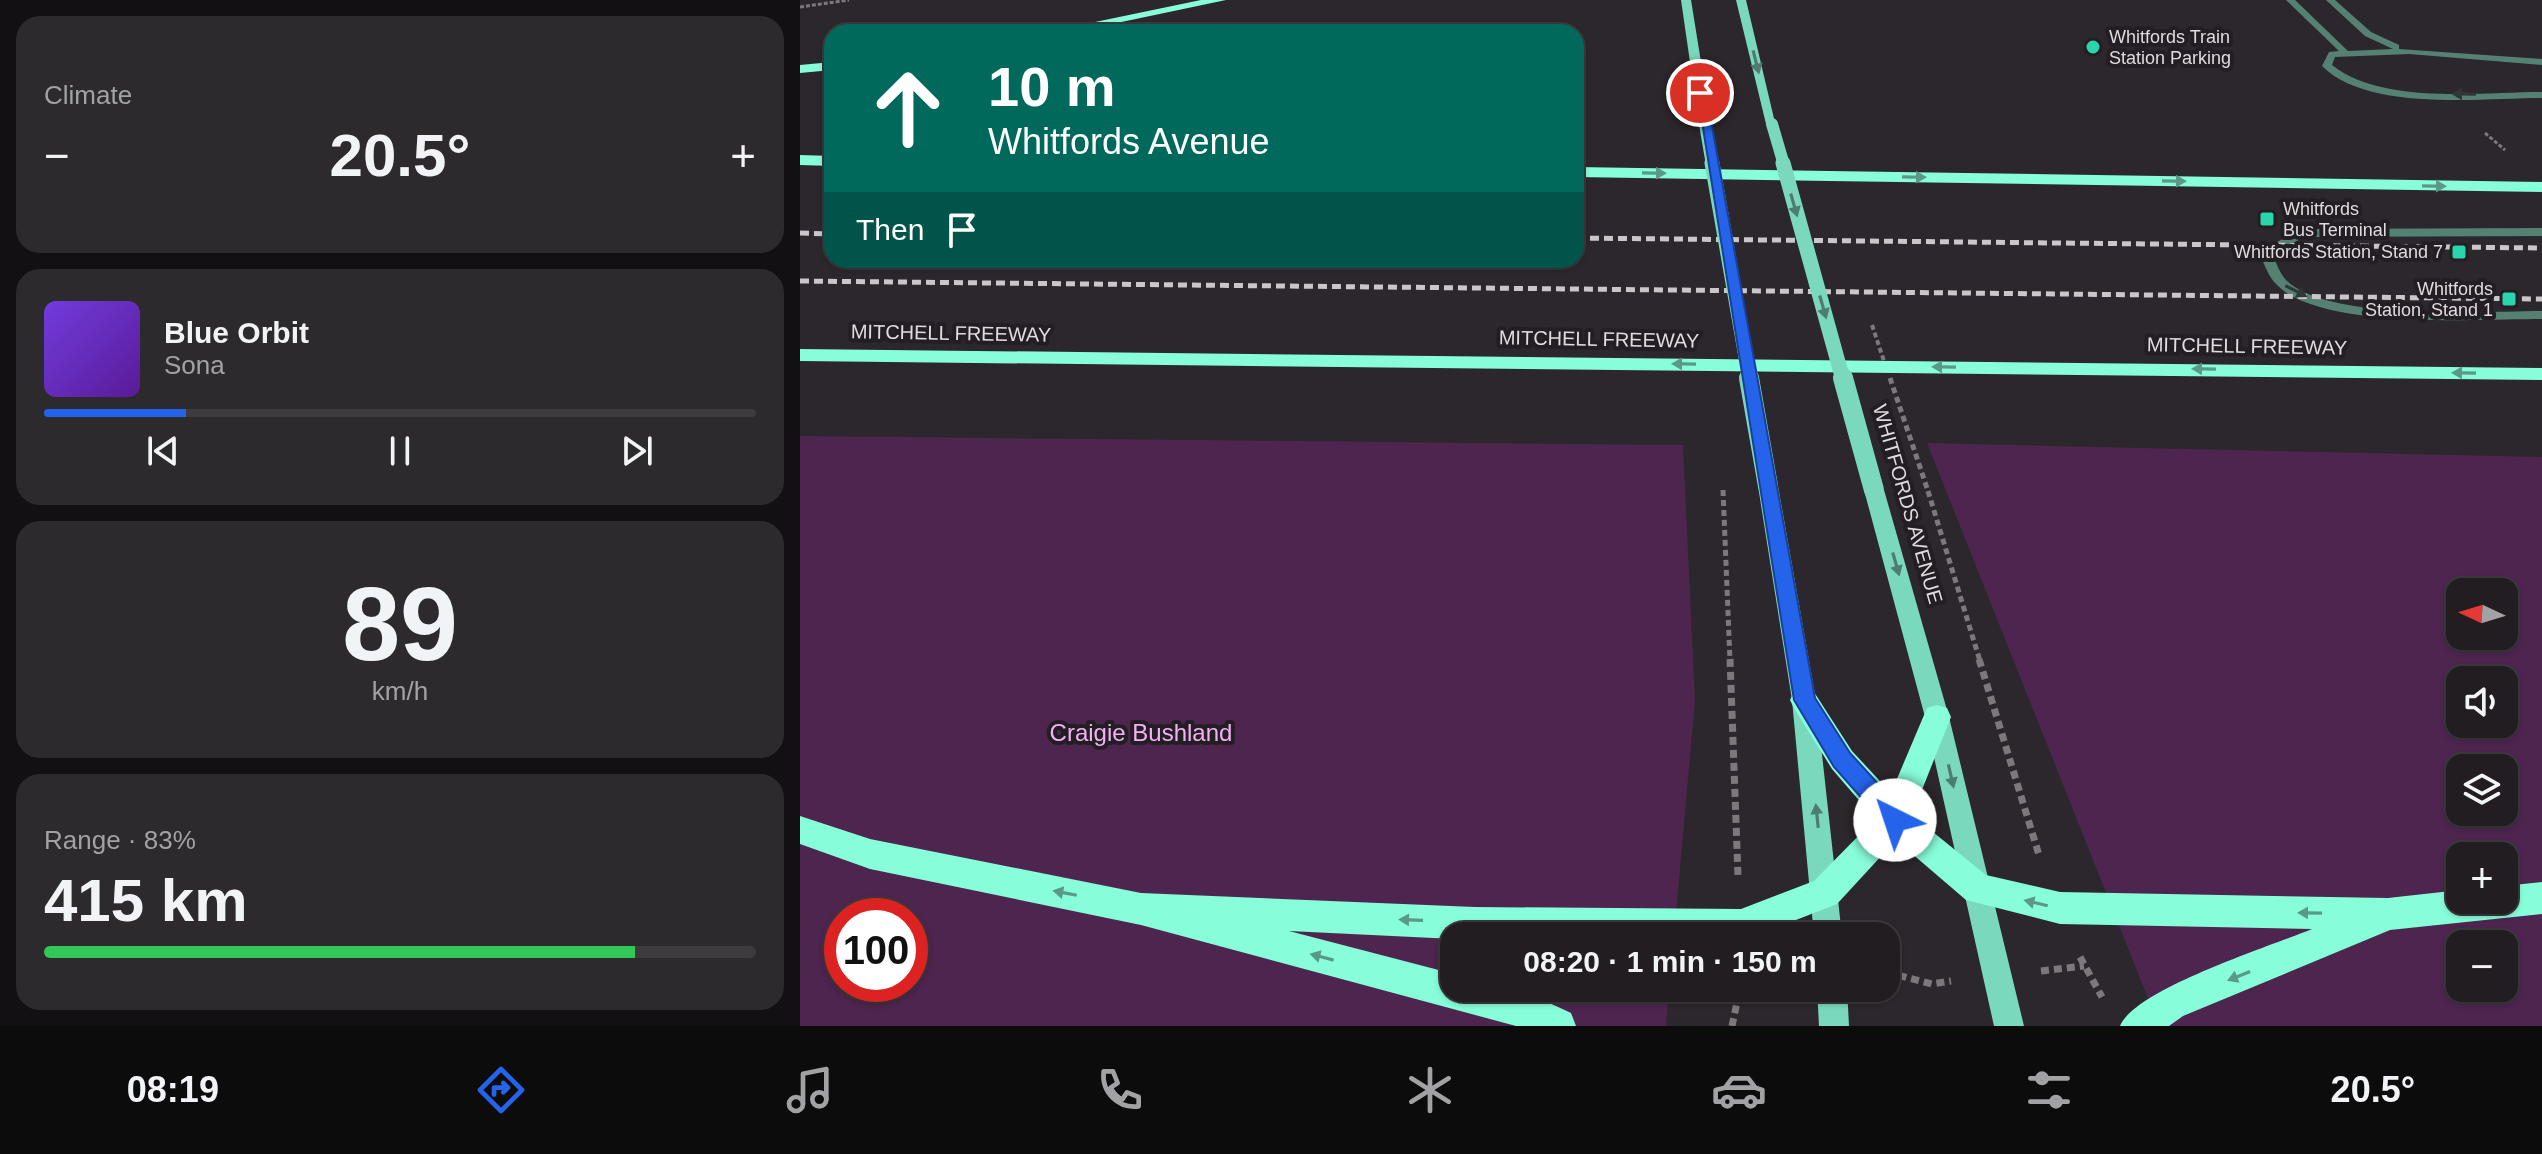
<!DOCTYPE html>
<meta charset="utf-8">
<style>
body{margin:0;font-family:Helvetica,sans-serif;background:#2d2a2e;color:#f1f3f6;height:100vh;display:flex;flex-direction:column;font-size:30px;white-space:nowrap}
*{box-sizing:border-box;margin:0}
p{font-size:26px;color:#a2a2a5}
.icon{flex:none;width:44px;height:44px;fill:none;stroke:currentColor;stroke-width:2;stroke-linecap:round;stroke-linejoin:round}
.map{position:relative;flex:1;overflow:hidden}
.drawer{display:flex;flex-direction:column;gap:16px;padding:16px;background:#121012;width:800px}
.drawer>*{flex:none}
.banner{position:absolute;left:24px;top:24px;width:760px;height:244px;border-radius:24px;box-shadow:0 2px 6px #0004,0 0 0 2px #3e3b3f;background:#00695c;color:#fff;overflow:hidden}
.needle{width:52px;rotate:274deg}
.controls{position:absolute;left:1646px;top:578px;display:grid;gap:16px}
.controls a{display:grid;place-items:center;width:72px;height:72px;border-radius:16px;background:#211d21;box-shadow:0 2px 6px #0004,0 0 0 2px #3e3b3f;font-size:40px}
.speed{position:absolute;left:24px;top:898px;display:flex;gap:16px;font-size:40px;font-weight:700;text-align:center}
.speed>*{display:grid;place-content:center;width:104px;height:104px;border-radius:50%;background:#211d21;box-shadow:0 2px 6px #0004,0 0 0 2px #3e3b3f;line-height:1}
.speed .limit{border:12px solid #d22;background:#fff;color:#111}
.pin{position:absolute;display:grid;place-items:center;width:68px;height:68px;color:#fff;margin:-34px;border:4px solid #fff;border-radius:50%;box-shadow:0 2px 8px #0007}
.me{position:absolute;width:88px;margin:-44px;rotate:319deg;stroke-linejoin:round;filter:drop-shadow(0 0 6px #0008)}
.turn{display:flex;align-items:center;gap:28px;height:168px;padding:0 32px;font-size:36px}
.turn .icon{width:104px;height:104px;stroke-width:2.5}
.turn b{display:block;font-size:56px;line-height:68px}
.then{display:flex;align-items:center;height:76px;padding:0 32px;background:#0003;gap:16px;font-size:30px}
.big{font-size:60px;font-weight:700;line-height:1.1}
.drawer .card{flex:1;display:flex;flex-direction:column;justify-content:center;gap:12px;min-width:0;padding:0 28px;border-radius:24px;background:#2d2a2e}
.drawer .dial{align-items:center;gap:0}
.dial b{font-size:104px;line-height:1}
.song{display:flex;align-items:center;gap:24px}
.cover{width:96px;height:96px;border-radius:12px;background:linear-gradient(135deg,hsl(260 70% 55%),hsl(270 70% 35%))}
.played{height:8px;border-radius:4px;background:linear-gradient(90deg,#2563eb 20%,#3e3b3f 20%)}
.keys{display:flex;justify-content:space-around;direction:ltr}
.heat{display:flex;justify-content:space-between;align-items:center;font-size:44px;direction:ltr}
.charge{height:12px;border-radius:6px;background:linear-gradient(90deg,#34c759 83%,#3e3b3f 0)}
.trip{position:absolute;left:640px;top:922px;width:460px;height:80px;border-radius:24px;background:#211d21;box-shadow:0 2px 6px #0004,0 0 0 2px #3e3b3f;font-weight:700;line-height:80px;text-align:center}
.tabs{display:flex;height:128px;justify-content:space-around;align-items:center;background:#0d0c0d;color:#a2a2a5}
.tabs .icon{width:56px;height:56px}
.tabs .selected{color:#2563eb}
.tabs b{font-size:36px;color:#f1f3f6}
main{display:flex;flex:1;min-height:0}
.map>svg:first-child{display:block}
.green{fill:#4d254f;fill-rule:evenodd}
.lines{fill:none;stroke-linecap:round;stroke-linejoin:round}
.path-far2{stroke:#7c787c;stroke-width:3;stroke-dasharray:4 2;stroke-linecap:butt}
.path-far1{stroke:#7c787c;stroke-width:5;stroke-dasharray:6 4;stroke-linecap:butt}
.path{stroke:#7c787c;stroke-width:7;stroke-dasharray:8 5;stroke-linecap:butt}
.service{fill:#558172;fill-rule:evenodd}
.primary{fill:#7ad9bc;fill-rule:evenodd}
.motorway{fill:#87fdd9;fill-rule:evenodd}
.rail{stroke:#cac6ca;stroke-width:5;stroke-dasharray:9 5;stroke-linecap:butt}
.path-bridge-far1{stroke:#7c787c;stroke-width:4;stroke-dasharray:5 3;stroke-linecap:butt}
.path-bridge{stroke:#7c787c;stroke-width:5;stroke-dasharray:6 4;stroke-linecap:butt}
.primary-bridge-far2{stroke:#7ad9bc;stroke-width:12}
.primary-bridge-far1{stroke:#7ad9bc;stroke-width:15}
.primary-bridge{stroke:#7ad9bc;stroke-width:20}
.oneway{fill:#4e7c70}
.oneway2{fill:#303737}
.oneway3{fill:#5a9987}
.route{fill:#2563eb;stroke:#184099;stroke-width:2}
.poi-dot{fill:#2bd5ac;stroke:#231e23;stroke-width:3}
.labels{text-anchor:middle;stroke-width:8;stroke-linejoin:round;paint-order:stroke}
.far-poi-label{font-size:18px;fill:#dfdbdf;stroke:#231e23;text-anchor:start}
.street-label{font-size:20px;fill:#dfdbdf;stroke:#231e23}
.near-park-label{font-size:24px;fill:#f4b0f5;stroke:#231e23}
</style>
<main>
<section class="drawer">
<div class="card"><p>Climate</p>
<div class="heat"><a>−</a><b class="big">20.5°</b><a>+</a></div>
</div>
<div class="card">
<div class="song"><i class="cover"></i><div><b>Blue Orbit</b><p>Sona</p></div></div>
<div class="played"></div>
<div class="keys"><svg class="icon" aria-label="previous" viewBox="0 0 24 24"><path d="M18 5L8 12l10 7zM5 5v14"/></svg><svg class="icon" aria-label="pause" viewBox="0 0 24 24"><path d="M8 5v14M16 5v14"/></svg><svg class="icon" aria-label="next" viewBox="0 0 24 24"><path d="M6 5l10 7-10 7zM19 5v14"/></svg></div>
</div>
<div class="card dial"><b>89</b><p>km/h</p></div>
<div class="card"><p>Range · 83%</p><b class="big">415 km</b><div class="charge"></div></div>
</section>
<div class="map">
<svg width="1742" height="1026" viewBox="0 0 1742 1026">
<rect width="100%" height="100%" fill="#2c272c"/>
<!-- green -->
<g class="green">
<path d="M0,436L883,445L895,701L874,936H654V988H869L866,1026H0ZM42,916H110V984H42Z"/>
<path d="M1127,443L1742,457V1026H1359ZM1660,592H1704V636H1660ZM1660,680H1704V724H1660ZM1660,768H1704V812H1660ZM1660,856H1704V900H1660ZM1660,944H1704V988H1660Z"/>
</g>
<g class="lines">
<!-- path-far2 -->
<g class="path-far2">
<polyline points="0,7 49,0"/>
<polyline points="1685,133 1705,150"/>
</g>
<!-- path-far1 -->
<g class="path-far1">
<polyline points="923,490 930,661"/>
<polyline points="1128,491 1180,661"/>
</g>
<!-- path -->
<g class="path">
<polyline points="930,659 938,876"/>
<polyline points="1179,659 1239,855"/>
<polyline points="1280,957 1302,997"/>
<polyline points="1241,971 1284,966"/>
<polyline points="1086,972 1132,984 1151,981"/>
<polyline points="932,1026 940,988"/>
</g>
<!-- service -->
<g class="service">
<path d="M1486,0H1495L1548,51L1593,49L1565,36L1526,0H1535L1571,32L1599,45V49L1742,59V65L1609,54L1535,57L1532,65C1582,105 1680,92 1742,92V98C1681,98 1568,112 1522,66L1529,52L1539,51Z"/>
<path d="M1742,228V236L1504,237L1479,251L1473,257C1477,264 1480,273 1485,279C1526,322 1684,311 1742,311V319C1681,319 1519,330 1476,284C1469,277 1465,266 1461,257L1471,245L1502,229Z"/>
</g>
<!-- primary -->
<g class="primary">
<polygon points="881,0 891,0 911,124 905,128 899,124"/>
<polygon points="936,0 946,0 976,127 966,124"/>
<polygon points="968,479 978,486 1016,700 1042,936 1014,936 992,700 958,486"/>
<polygon points="1074,483 1084,490 1149,717 1224,1026 1194,1026 1125,717 1064,490"/>
<polygon points="1017,988 1047,988 1049,1026 1019,1026"/>
</g>
<!-- motorway -->
<g class="motorway">
<polygon points="401,0 426,0 274,32 247,32"/>
<polygon points="32,62 32,70 0,73 0,65"/>
<polygon points="0,155 32,156 32,166 0,165"/>
<polygon points="776,167 1742,182 1742,192 776,177"/>
<polygon points="0,349 1742,368 1742,380 0,361"/>
<path d="M1004,688L1014,692L1052,751L1091,793L1127,708L1137,705L1147,708L1151,717L1112,815L1186,875L1260,892L1588,898L1660,890V900H1704V886L1742,882V914L1590,930L1383,1016L1369,1026H1320C1335,989 1471,946 1512,929L1260,924L1166,900L1096,840L1037,904L955,936L654,939L489,931L654,974V988C705,988 724,990 771,1013L776,1026H716L341,925L70,869L0,844V816L70,839L341,893L675,907L941,909L1014,881L1075,819L1032,769L994,708L990,700L994,692Z"/>
</g>
<!-- rail -->
<g class="rail">
<polyline points="0,233 32,234"/>
<polyline points="776,238 1742,248"/>
<polyline points="0,281 1742,299"/>
</g>
<!-- path-bridge-far1 -->
<polyline class="path-bridge-far1" points="1072,325 1084,361"/>
<!-- path-bridge -->
<polyline class="path-bridge" points="1090,378 1128,491"/>
<!-- primary-bridge-far2 -->
<g class="primary-bridge-far2">
<polyline points="905,124 912,165"/>
<polyline points="972,124 984,165"/>
</g>
<!-- primary-bridge-far1 -->
<g class="primary-bridge-far1">
<polyline points="912,163 950,380"/>
<polyline points="983,163 1043,380"/>
</g>
<!-- primary-bridge -->
<g class="primary-bridge">
<polyline points="949,378 968,486"/>
<polyline points="1043,378 1074,490"/>
</g>
</g>
<!-- one-way arrows -->
<defs><path id="oneway-solid" d="M-6-.8H1V-3.2L6.5 0L1 3.2V.8H-6Z" transform="scale(2)"/></defs>
<g class="oneway">
<use href="#oneway-solid" transform="translate(956 62) rotate(76)"/>
<use href="#oneway-solid" transform="translate(994 205) rotate(74)"/>
<use href="#oneway-solid" transform="translate(1023 307) rotate(74)"/>
<use href="#oneway-solid" transform="translate(1096 564) rotate(74)"/>
<use href="#oneway-solid" transform="translate(1151 776) rotate(77)"/>
<use href="#oneway-solid" transform="translate(1017 816) rotate(-96)"/>
</g>
<g class="oneway2">
<use href="#oneway-solid" transform="translate(1664 94) rotate(-179)"/>
<use href="#oneway-solid" transform="translate(1496 291) rotate(27)"/>
</g>
<g class="oneway3">
<use href="#oneway-solid" transform="translate(854 173) rotate(1)"/>
<use href="#oneway-solid" transform="translate(1114 177) rotate(1)"/>
<use href="#oneway-solid" transform="translate(1374 181) rotate(1)"/>
<use href="#oneway-solid" transform="translate(1634 186) rotate(1)"/>
<use href="#oneway-solid" transform="translate(884 364) rotate(-179)"/>
<use href="#oneway-solid" transform="translate(1144 367) rotate(-179)"/>
<use href="#oneway-solid" transform="translate(1404 369) rotate(-179)"/>
<use href="#oneway-solid" transform="translate(1664 373) rotate(-179)"/>
<use href="#oneway-solid" transform="translate(265 893) rotate(-169)"/>
<use href="#oneway-solid" transform="translate(1236 903) rotate(-167)"/>
<use href="#oneway-solid" transform="translate(1510 913) rotate(-179)"/>
<use href="#oneway-solid" transform="translate(611 920) rotate(-178)"/>
<use href="#oneway-solid" transform="translate(522 957) rotate(-165)"/>
<use href="#oneway-solid" transform="translate(1439 976) rotate(158)"/>
</g>
<!-- route -->
<polygon class="route" points="897,90 906,93 1015,698 1050,753 1104,812 1107,820 1104,827 1095,831 1087,827 1034,767 994,700"/>
<!-- markers -->
<g class="poi-dot">
<circle cx="1293" cy="47" r="8"/>
<rect x="1459" y="211" width="16" height="16" rx="4"/>
<rect x="1651" y="244" width="16" height="16" rx="4"/>
<rect x="1701" y="291" width="16" height="16" rx="4"/>
</g>
<g class="labels">
<!-- far-poi labels -->
<g class="far-poi-label">
<text x="1309" y="43">Whitfords Train<tspan x="1309" dy="21">Station Parking</tspan></text>
<text x="1483" y="215">Whitfords<tspan x="1483" dy="21">Bus Terminal</tspan></text>
<text x="1643" y="258" text-anchor="end">Whitfords Station, Stand 7</text>
<text x="1693" y="295" text-anchor="end">Whitfords<tspan x="1693" dy="21">Station, Stand 1</tspan></text>
</g>
<!-- street labels -->
<g class="street-label">
<text transform="translate(151 333) rotate(1)" y="7">MITCHELL FREEWAY</text>
<text transform="translate(799 339) rotate(1)" y="7">MITCHELL FREEWAY</text>
<text transform="translate(1447 346) rotate(1)" y="7">MITCHELL FREEWAY</text>
<text transform="translate(1108 504) rotate(74)" y="7">WHITFORDS AVENUE</text>
</g>
<!-- near-park labels -->
<g class="near-park-label">
<text x="341" y="741">Craigie Bushland</text>
</g>
</g>
</svg>
<div class="controls">
<a><svg class="needle" viewBox="-14 -14 28 28"><path d="M0-13l5 13h-10z" fill="#e53935"/><path d="M0 13l5-13h-10z" fill="#a2a2a5"/></svg></a>
<a><svg class="icon" aria-label="sound" viewBox="0 0 24 24"><path d="M4 9h4l5-4v14l-5-4H4zM17 9q2 3 0 6"/></svg></a>
<a><svg class="icon" aria-label="layers" viewBox="0 0 24 24"><path d="M12 4l9 5-9 5-9-5zM3 14l9 5 9-5"/></svg></a>
<a>+</a>
<a>−</a>
</div>
<div class="speed"><div class="limit">100</div></div>
<div class="pin" style="left:900px;top:93px;background:#d93025"><svg class="icon" aria-label="arrive" viewBox="0 0 24 24"><path d="M6 21V4h12l-3 4 3 4H6"/></svg></div>
<svg class="me" style="left:1095px;top:820px" viewBox="-20 -20 40 40"><circle r="19" fill="#fff"/><path d="M0-13L10 11 0 6-10 11z" fill="#2563eb"/></svg>
<div class="trip">08:20 · 1 min · 150 m</div>
<div class="banner">
<div class="turn"><svg class="icon" aria-label="ahead" viewBox="0 0 24 24"><path d="M12 20V5M6 11l6-6 6 6"/></svg><div><b>10 m</b>Whitfords Avenue</div></div>
<div class="then">Then<svg class="icon" aria-label="arrive" viewBox="0 0 24 24"><path d="M6 21V4h12l-3 4 3 4H6"/></svg></div>
</div>
</div>
</main>
<nav class="tabs">
<b>08:19</b>
<svg class="icon selected" aria-label="directions" viewBox="0 0 24 24"><path d="M12 3l9 9-9 9-9-9zM9 14v-3h6M13 9l2 2-2 2"/></svg>
<svg class="icon" aria-label="music" viewBox="0 0 24 24"><path d="M9 18V5l10-2v13"/><circle cx="6" cy="18" r="3"/><circle cx="16" cy="16" r="3"/></svg>
<svg class="icon" aria-label="phone" viewBox="0 0 24 24"><path d="M5 4h4l2 5-3 2q2 4 5 5l2-3 5 2v4C11 20 4 13 5 4z"/></svg>
<svg class="icon" aria-label="climate" viewBox="0 0 24 24"><path d="M12 3v18M4 7l16 10M4 17L20 7"/></svg>
<svg class="icon" aria-label="car" viewBox="0 0 24 24"><path d="M5 17H2v-5l4-1 3-4h7l3 4 3 1v5h-3M9 17h6M6 11h13"/><circle cx="7" cy="17" r="2"/><circle cx="17" cy="17" r="2"/></svg>
<svg class="icon" aria-label="filters" viewBox="0 0 24 24"><path d="M4 7h16M4 17h16"/><circle cx="9" cy="7" r="2"/><circle cx="15" cy="17" r="2"/></svg>
<b>20.5°</b>
</nav>
